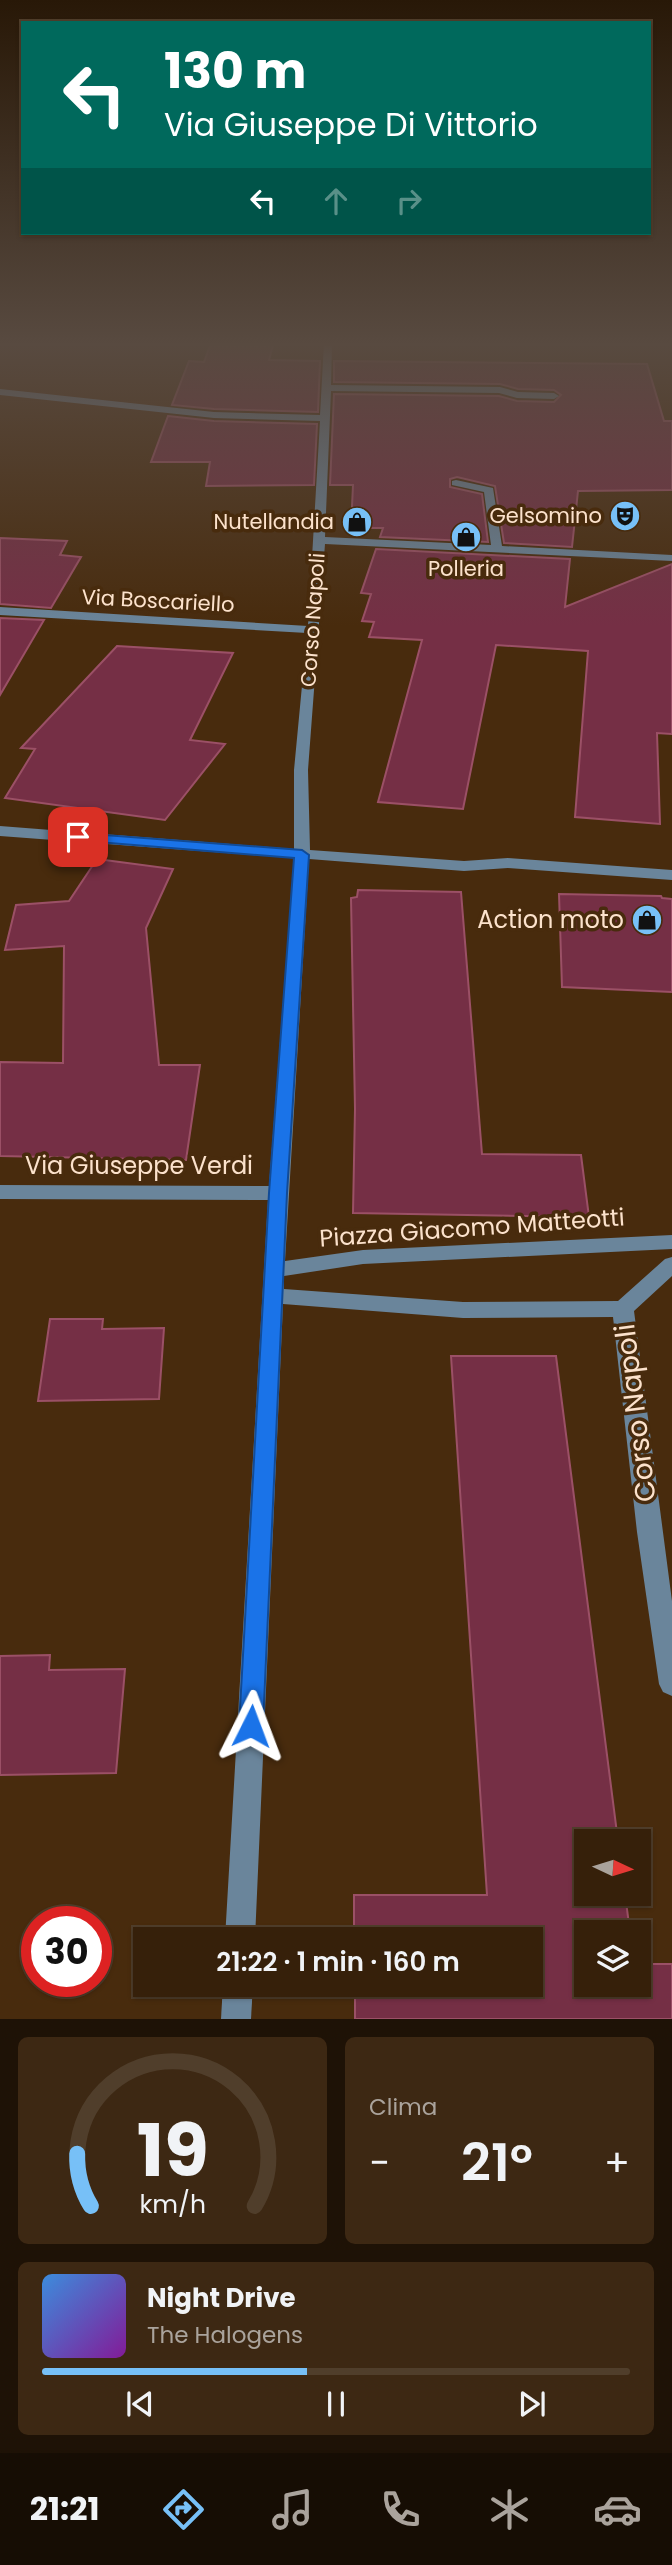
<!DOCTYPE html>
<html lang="it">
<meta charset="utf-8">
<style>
body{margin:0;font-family:Poppins,sans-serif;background:#3d2813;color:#f1f3f6;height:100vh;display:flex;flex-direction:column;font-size:26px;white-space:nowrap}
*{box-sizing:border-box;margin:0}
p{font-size:23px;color:#aaa39c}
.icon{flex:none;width:38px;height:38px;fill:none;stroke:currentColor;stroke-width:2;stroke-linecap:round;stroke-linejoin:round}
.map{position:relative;height:2019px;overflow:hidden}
.sheet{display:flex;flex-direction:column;gap:18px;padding:18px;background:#1e1206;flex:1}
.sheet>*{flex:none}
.top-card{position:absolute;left:21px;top:21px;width:630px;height:214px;border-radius:0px;box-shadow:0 2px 5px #0004,0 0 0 2px #503e2b;background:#00695c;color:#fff;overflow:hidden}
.needle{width:46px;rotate:94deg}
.buttons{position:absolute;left:574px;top:1829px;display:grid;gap:14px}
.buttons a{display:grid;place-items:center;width:77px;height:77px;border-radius:0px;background:#36200a;box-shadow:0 2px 5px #0004,0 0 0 2px #503e2b;font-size:35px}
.speed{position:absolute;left:21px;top:1906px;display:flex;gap:14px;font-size:35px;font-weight:700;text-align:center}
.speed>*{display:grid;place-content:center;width:91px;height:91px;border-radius:50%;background:#36200a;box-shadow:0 2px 5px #0004,0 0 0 2px #503e2b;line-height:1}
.speed .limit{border:10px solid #d22;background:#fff;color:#111}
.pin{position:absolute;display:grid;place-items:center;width:60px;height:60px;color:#fff;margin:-30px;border-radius:14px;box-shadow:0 4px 10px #0006}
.me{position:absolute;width:77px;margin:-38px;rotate:3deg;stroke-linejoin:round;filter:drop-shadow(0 0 5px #0008)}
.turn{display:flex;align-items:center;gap:24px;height:147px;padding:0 28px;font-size:32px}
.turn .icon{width:91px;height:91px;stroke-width:2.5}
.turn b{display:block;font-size:49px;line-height:60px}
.lanes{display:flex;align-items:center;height:66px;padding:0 28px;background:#0003;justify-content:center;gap:35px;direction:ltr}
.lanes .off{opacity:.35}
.big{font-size:52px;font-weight:600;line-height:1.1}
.sheet .card{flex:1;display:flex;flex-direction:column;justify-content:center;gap:10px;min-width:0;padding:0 24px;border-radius:10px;background:#3d2813}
.sheet .dial{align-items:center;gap:0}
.dial svg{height:182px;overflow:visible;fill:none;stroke:#503e2b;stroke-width:7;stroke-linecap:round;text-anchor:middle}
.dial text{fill:#f1f3f6;stroke:none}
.song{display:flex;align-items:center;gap:21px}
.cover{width:84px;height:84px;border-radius:10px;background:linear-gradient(135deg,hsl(210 70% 55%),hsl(290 70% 35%))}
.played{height:7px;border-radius:4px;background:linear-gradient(90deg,#77c0f7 45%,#503e2b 45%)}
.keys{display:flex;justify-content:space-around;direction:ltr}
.heat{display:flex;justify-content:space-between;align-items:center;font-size:38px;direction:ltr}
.sheet .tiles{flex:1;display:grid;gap:18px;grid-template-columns:1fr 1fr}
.card:last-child{grid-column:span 2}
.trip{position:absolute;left:133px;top:1927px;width:410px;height:70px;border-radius:0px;background:#36200a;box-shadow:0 2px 5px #0004,0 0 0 2px #503e2b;font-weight:600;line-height:70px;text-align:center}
.menu{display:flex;height:112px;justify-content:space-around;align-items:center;background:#160d04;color:#aaa39c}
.menu .icon{width:49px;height:49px}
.menu .on{color:#77c0f7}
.menu b{font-size:32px;color:#f1f3f6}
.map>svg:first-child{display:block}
.building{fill:#752f45;stroke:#9b5066;stroke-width:2}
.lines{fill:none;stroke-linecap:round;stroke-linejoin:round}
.minor{fill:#6a859b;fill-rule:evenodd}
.route{fill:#1a73e8;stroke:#114b97;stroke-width:2}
.labels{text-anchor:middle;stroke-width:7;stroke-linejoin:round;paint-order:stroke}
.far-poi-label{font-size:21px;fill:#fce2cc;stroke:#482b0d;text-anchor:end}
.far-street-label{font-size:21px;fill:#fce2cc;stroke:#482b0d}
.poi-label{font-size:24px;fill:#fce2cc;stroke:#482b0d;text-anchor:end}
.street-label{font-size:24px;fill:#fce2cc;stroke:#482b0d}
.near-street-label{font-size:28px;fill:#fce2cc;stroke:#482b0d}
</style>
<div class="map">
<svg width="672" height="2019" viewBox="0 0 672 2019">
<rect width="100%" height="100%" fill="#482b0d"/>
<!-- building -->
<g class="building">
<polygon points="211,343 273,345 269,360 320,361 318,412 214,409 172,405 189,361 204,362"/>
<polygon points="334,361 647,364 664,421 672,421 672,490 578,491 572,547 504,543 495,486 457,477 450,479 450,487 482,494 488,542 380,537 383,528 351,528 353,485 330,485 334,394 499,396 517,401 554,402 561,395 554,390 518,389 500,384 334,382"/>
<polygon points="168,416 214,421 317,424 314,485 206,486 210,462 151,462"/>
<polygon points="0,538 67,541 60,555 81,557 51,608 0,604"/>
<polygon points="376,549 570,559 565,607 672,564 672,734 657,733 660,824 575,817 588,651 496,645 463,809 378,802 422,640 369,637 374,622 362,621 371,594 361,593"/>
<polygon points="0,618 44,620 0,695"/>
<polygon points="117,646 233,653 190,740 225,744 165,820 5,798 35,749 21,748"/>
<polygon points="97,859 173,869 146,928 159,1065 200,1065 186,1160 0,1156 0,1062 63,1063 64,946 5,950 16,905 69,901"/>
<polygon points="358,890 461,892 482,1154 581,1155 589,1217 353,1213 355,1109 351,898 357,897"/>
<polygon points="559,894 661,896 662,898 672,899 672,992 562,987"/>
<polygon points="50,1319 103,1319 102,1329 164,1328 159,1399 38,1401"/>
<polygon points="451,1356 556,1356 618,1841 586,1841 586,1894 625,1894 630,1932 586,1932 586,1984 639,1984 639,1964 672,1964 672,2019 355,2019 355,1984 530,1984 530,1939 354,1939 354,1895 487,1895"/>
<polygon points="50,1655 49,1670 125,1669 116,1773 0,1775 0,1656"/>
</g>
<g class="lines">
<!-- minor -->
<g class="minor">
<polygon points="324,343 332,343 331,385 500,387 518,392 554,393 559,396 554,399 517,398 499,393 331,391 325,537 491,545 484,492 452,485 452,481 456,480 493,488 502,546 672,555 672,561 325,544 308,770 310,850 464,861 508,858 672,870 672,880 508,868 464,871 309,859 285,1261 363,1250 672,1235 672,1249 363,1264 284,1276 284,1289 463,1302 618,1301 665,1259 672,1257 672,1276 634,1311 672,1601 672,1696 663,1692 659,1684 637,1532 613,1317 463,1318 283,1304 255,1939 225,1939 268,1200 0,1199 0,1185 269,1186 294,858 0,836 0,826 294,849 294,770 307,633 0,615 0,607 308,626 320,421 214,418 0,395 0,389 214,412 320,415"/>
<polygon points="223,1984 253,1984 251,2019 221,2019"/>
</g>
</g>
<!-- sky -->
<linearGradient id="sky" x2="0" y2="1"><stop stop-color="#281807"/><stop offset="0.55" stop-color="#584a40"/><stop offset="1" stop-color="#584a40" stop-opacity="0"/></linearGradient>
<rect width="672" height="626" fill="url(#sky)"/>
<!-- route -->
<polygon class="route" points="78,833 302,850 309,855 287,1193 263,1726 260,1734 251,1737 242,1734 239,1726 269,1193 294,858 73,840 73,834"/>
<!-- icons -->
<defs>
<g id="theatre-disc" transform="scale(1.575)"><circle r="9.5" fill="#77c0f7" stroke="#482b0d"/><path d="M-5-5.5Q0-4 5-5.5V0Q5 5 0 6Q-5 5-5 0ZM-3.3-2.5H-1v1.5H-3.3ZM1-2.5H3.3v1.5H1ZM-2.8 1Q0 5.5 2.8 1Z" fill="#111"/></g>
<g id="shop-disc" transform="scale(1.575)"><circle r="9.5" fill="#77c0f7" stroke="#482b0d"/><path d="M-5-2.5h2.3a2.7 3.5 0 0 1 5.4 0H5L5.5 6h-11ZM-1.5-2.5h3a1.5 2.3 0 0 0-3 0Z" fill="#111"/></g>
</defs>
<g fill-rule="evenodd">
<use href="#theatre-disc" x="625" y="516"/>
<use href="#shop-disc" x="357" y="522"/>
<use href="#shop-disc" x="466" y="537"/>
<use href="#shop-disc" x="647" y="920"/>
</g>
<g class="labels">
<!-- far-poi labels -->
<g class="far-poi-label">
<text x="602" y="523">Gelsomino</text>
<text x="334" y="529">Nutellandia</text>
<text x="466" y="576" text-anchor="middle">Polleria</text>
</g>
<!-- far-street labels -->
<g class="far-street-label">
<text transform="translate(158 601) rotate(3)" y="7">Via Boscariello</text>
<text transform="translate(313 620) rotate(-86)" y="7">Corso Napoli</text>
</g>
<!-- poi labels -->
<g class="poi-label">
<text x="624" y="928">Action moto</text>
</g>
<!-- street labels -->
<g class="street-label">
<text x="139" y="1174">Via Giuseppe Verdi</text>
<text transform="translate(472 1228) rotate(-4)" y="8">Piazza Giacomo Matteotti</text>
</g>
<!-- near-street labels -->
<g class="near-street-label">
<text transform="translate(635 1413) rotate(-97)" y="10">Corso Napoli</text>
</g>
</g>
</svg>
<div class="buttons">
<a><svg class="needle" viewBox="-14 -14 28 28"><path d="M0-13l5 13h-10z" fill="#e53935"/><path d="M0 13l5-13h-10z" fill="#aaa39c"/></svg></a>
<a><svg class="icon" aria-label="layers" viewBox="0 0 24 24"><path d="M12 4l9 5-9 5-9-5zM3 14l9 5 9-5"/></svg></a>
</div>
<div class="speed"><div class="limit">30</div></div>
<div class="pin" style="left:78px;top:837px;background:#d93025"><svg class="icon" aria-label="arrive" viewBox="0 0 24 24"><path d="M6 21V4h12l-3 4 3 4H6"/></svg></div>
<svg class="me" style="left:251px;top:1726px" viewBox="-20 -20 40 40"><path d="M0-17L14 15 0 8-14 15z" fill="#1a73e8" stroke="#fff" stroke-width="4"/></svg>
<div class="trip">21:22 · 1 min · 160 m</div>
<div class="top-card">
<div class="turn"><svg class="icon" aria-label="left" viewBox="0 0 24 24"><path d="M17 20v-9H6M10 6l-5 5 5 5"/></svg><div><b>130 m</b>Via Giuseppe Di Vittorio</div></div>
<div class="lanes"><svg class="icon" aria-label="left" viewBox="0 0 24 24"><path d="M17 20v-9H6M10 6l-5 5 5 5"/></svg><svg class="icon off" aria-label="ahead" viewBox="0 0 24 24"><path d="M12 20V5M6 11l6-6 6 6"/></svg><svg class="icon off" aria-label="right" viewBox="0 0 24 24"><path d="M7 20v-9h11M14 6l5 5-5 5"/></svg></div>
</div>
</div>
<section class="sheet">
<div class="tiles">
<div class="card dial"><svg viewBox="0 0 100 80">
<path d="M14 69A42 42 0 1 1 86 69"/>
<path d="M14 69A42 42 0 0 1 8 46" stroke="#77c0f7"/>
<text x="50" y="56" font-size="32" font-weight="700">19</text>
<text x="50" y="72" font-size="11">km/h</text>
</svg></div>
<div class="card"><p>Clima</p>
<div class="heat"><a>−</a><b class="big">21°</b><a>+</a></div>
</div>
<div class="card">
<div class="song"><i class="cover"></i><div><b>Night Drive</b><p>The Halogens</p></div></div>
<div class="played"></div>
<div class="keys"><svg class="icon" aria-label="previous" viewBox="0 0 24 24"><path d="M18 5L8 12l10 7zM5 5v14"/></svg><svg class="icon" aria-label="pause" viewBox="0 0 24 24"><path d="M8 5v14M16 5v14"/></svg><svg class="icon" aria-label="next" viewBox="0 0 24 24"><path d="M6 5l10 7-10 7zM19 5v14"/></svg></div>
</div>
</div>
</section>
<nav class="menu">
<b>21:21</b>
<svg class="icon on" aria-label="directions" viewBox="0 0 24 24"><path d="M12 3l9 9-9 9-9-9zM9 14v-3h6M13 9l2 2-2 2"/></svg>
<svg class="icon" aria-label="music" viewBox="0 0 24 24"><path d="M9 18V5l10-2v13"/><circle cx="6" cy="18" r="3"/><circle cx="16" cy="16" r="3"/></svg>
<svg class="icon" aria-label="phone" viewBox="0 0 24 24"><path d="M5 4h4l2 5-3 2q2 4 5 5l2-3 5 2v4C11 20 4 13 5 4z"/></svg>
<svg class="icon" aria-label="climate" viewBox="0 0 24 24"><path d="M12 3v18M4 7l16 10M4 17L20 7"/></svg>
<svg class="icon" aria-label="car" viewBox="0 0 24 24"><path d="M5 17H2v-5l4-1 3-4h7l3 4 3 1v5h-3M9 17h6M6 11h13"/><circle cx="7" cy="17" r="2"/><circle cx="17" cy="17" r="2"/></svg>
</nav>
